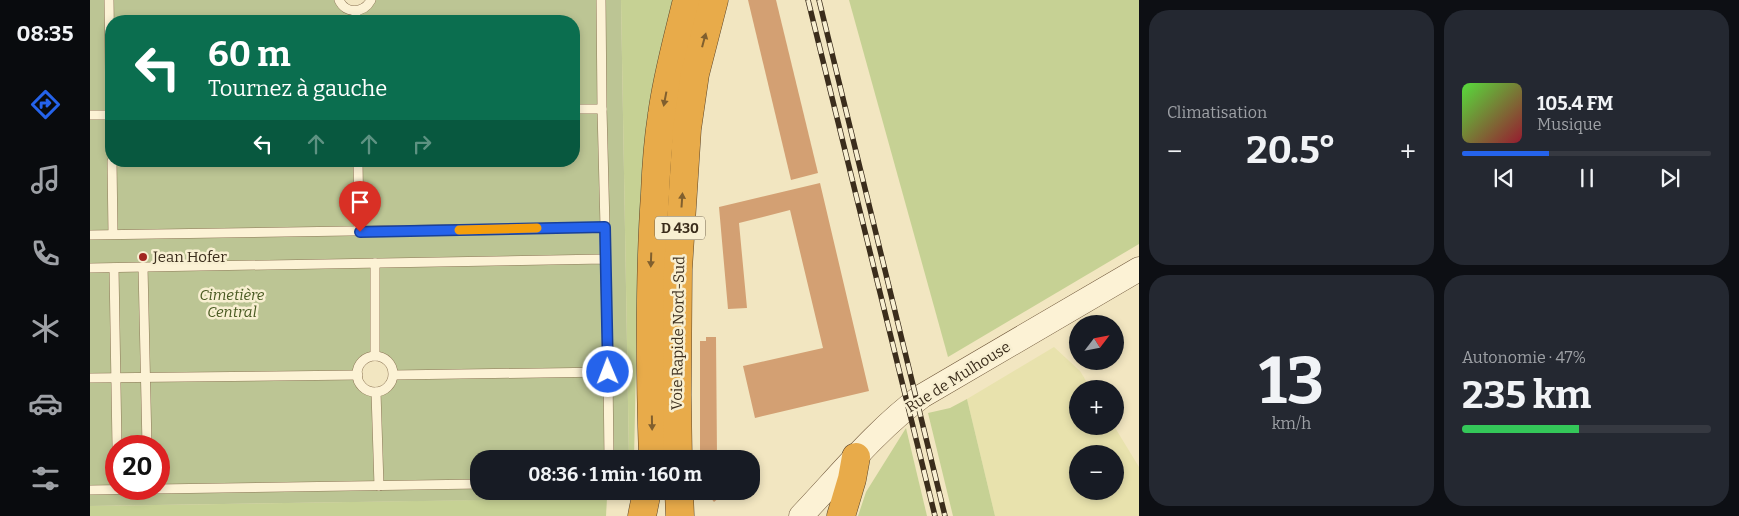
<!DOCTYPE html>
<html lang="fr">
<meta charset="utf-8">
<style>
body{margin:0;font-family:Bitter,serif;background:#242831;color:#f1f3f6;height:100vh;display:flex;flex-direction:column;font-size:19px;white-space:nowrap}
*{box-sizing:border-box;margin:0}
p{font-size:16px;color:#9ea1a6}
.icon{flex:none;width:28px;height:28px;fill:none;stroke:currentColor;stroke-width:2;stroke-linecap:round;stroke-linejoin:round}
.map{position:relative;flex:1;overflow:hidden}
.side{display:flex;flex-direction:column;gap:10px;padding:10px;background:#0d0f14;width:600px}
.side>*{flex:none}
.banner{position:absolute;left:15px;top:15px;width:475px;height:152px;border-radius:20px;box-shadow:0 2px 8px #0003;background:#0b6e4f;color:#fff;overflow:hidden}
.needle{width:32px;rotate:58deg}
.buttons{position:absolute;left:979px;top:315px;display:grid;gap:10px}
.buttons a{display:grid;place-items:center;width:55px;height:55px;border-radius:50%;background:#171b24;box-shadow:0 2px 8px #0003;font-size:25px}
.speed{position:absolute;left:15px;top:435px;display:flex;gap:10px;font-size:25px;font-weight:700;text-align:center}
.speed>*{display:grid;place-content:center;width:65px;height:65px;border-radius:50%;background:#171b24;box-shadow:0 2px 8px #0003;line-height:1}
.speed .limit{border:8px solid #d22;background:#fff;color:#111}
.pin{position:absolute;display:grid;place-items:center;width:42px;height:42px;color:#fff;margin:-51px -21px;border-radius:50% 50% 50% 0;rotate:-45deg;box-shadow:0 0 5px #0007}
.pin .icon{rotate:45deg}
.me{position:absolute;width:55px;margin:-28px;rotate:359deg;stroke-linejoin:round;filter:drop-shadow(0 0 4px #0008)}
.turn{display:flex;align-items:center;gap:18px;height:105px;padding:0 20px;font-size:22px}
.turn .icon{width:65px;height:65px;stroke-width:2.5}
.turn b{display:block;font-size:35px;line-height:42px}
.lanes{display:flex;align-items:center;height:48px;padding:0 20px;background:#0003;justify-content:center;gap:25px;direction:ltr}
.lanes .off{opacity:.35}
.big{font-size:38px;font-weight:700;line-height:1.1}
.side .widget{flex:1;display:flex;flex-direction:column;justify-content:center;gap:8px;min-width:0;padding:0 18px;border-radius:20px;background:#242831}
.side .dial{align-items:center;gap:0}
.dial b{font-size:65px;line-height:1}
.song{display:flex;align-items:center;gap:15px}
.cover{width:60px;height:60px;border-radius:8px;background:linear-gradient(135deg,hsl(110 70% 55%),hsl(350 70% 35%))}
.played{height:5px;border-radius:2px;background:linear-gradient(90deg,#2563eb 35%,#363941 35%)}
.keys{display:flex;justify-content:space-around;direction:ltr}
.heat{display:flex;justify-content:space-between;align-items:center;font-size:28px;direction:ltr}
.charge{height:8px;border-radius:4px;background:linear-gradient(90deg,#34c759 47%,#363941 0)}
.side .tiles{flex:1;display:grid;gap:10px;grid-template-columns:repeat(2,1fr)}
.trip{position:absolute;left:380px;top:450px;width:290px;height:50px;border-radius:20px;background:#171b24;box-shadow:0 2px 8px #0003;font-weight:700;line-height:50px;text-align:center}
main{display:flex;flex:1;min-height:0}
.menu{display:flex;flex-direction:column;width:90px;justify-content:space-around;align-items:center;background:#090b0e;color:#9ea1a6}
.menu .icon{width:35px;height:35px}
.menu .selected{color:#2563eb}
.menu b{font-size:22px;color:#f1f3f6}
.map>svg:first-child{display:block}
.farmland{fill:#e8e2ad;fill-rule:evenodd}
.green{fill:#c6d194}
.cemetery{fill:#bcc594;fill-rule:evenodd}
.building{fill:#d3a073}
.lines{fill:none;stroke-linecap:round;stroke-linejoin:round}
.lane-casing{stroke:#8d7657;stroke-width:10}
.secondary-casing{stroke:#6f573a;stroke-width:25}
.highway-casing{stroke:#5a442b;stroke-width:29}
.lane{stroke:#fcf2d5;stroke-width:9}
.secondary{stroke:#fcf2d5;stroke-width:24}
.highway{stroke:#e8ab4a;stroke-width:28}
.rail-casing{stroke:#3b2d1c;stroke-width:5.5}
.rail{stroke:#f8efd1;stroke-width:4;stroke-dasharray:11;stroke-linecap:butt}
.oneway{fill:#805f2e}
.route-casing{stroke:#184099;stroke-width:12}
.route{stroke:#2563eb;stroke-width:9}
.slow{stroke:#f59e0b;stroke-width:9}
.poi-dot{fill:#a12721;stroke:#f8efd1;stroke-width:2}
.labels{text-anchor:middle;stroke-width:5;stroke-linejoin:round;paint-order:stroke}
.shield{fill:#f8efd1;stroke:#746752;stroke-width:1}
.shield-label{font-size:14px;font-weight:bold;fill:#3b2d1c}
.poi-label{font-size:15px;fill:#3b2d1c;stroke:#f8efd1;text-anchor:start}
.park-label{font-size:15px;font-style:italic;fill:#485921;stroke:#f8efd1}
.street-label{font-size:15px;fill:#3b2d1c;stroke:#f8efd1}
</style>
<main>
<nav class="menu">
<b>08:35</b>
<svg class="icon selected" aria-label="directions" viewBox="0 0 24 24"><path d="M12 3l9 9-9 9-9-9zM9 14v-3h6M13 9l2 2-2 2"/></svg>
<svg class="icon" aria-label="music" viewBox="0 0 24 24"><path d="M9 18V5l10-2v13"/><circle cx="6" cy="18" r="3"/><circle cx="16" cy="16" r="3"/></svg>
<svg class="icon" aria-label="phone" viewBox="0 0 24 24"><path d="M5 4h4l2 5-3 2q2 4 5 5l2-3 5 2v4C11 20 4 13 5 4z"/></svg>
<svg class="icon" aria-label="climate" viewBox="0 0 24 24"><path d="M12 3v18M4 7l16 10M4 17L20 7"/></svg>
<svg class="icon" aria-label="car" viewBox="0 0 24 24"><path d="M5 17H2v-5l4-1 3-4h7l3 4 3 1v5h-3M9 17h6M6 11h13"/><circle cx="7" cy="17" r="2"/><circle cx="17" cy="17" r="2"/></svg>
<svg class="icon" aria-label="filters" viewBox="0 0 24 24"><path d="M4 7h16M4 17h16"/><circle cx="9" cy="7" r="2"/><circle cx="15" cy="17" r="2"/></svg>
</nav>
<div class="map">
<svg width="1049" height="516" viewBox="0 0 1049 516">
<rect width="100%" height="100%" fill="#f2e6c1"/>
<!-- farmland -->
<path class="farmland" d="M964,347L990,371L1001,389H988V426H1024L1049,467V516H905L877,399ZM988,454H1025V491H988Z"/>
<!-- green -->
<g class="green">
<polygon points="531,0 586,0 548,273 544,459 539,459"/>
<polygon points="759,0 1049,0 1049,244 858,357"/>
<polygon points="877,399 905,516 863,516 838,413 860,408"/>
<polygon points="816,428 837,516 768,516 776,492"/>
<polygon points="517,498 516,516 0,516 0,506"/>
</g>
<!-- cemetery -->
<path class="cemetery" d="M0,0H249L266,11L281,0H531L539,459H389V491H539L540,498L0,506ZM21,21H484V161H21ZM285,356C328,367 284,412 270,382C263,369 273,360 285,356ZM26,446H69V489H26Z"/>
<!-- building -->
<g class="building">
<polygon points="658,0 686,0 728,173 701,180"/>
<polygon points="730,183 779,391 665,418 653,366 733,348 700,210 649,223 657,308 638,309 629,207"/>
<polygon points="616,337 626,337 627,456 624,456 624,459 611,459 610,456 610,341 616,341"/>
<polygon points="615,491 637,491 624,502"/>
</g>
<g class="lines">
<!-- lane casing -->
<g class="lane-casing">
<g id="lane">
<polyline points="19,0 21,144"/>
<path d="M249,0C256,15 274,13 281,0"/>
<polyline points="511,0 512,109"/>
<polyline points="266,11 266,21"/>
<polyline points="484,109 512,109 515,227"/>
<polyline points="0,115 21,115"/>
<polyline points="22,161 23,234"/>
<polyline points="268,161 269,231"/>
<polyline points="0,235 515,227 515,259"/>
<polyline points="53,267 57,446"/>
<polyline points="0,268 515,259 518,372"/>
<polyline points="24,268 27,446"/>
<polyline points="285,356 285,263"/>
<circle cx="285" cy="374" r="18"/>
<polyline points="304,375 518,372 519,459"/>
<polyline points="0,378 268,375"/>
<polyline points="286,392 289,486"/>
<polyline points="0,490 389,484"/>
</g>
</g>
<!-- secondary casing -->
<g class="secondary-casing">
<path id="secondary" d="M711,516C750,475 786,430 832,396L1049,269"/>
</g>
<!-- highway casing -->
<g class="highway-casing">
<g id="highway">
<path d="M563,459C560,370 559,282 565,194C566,168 568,141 572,115C577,76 588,38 597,0"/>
<polyline points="588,459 587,395 588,269 597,129 605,74 624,0"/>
<polyline points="589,491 590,516"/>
<polyline points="552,516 557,491"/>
<polyline points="751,516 762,479 766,457"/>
</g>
</g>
<!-- lane -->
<use href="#lane" class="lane"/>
<!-- secondary -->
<use href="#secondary" class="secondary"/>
<!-- highway -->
<use href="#highway" class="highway"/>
<!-- rail casing -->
<g class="rail-casing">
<g id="rail">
<polyline points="718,0 845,516"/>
<polyline points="729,0 855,516"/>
</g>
</g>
<!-- rail -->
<use href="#rail" class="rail"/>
</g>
<!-- one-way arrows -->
<defs><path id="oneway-solid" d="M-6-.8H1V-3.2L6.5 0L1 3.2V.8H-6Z" transform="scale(1.25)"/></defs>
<g class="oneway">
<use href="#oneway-solid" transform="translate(614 40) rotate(-75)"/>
<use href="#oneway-solid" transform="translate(575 99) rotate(101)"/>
<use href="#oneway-solid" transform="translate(592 200) rotate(-86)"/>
<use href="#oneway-solid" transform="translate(561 260) rotate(92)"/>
<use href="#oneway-solid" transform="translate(562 423) rotate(89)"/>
</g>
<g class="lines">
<!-- route casing -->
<g class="route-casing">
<polyline id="route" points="270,232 515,227 518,372"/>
</g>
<!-- route -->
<use href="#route" class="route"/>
<!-- slow -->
<polyline class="slow" points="369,230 447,228"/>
</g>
<!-- markers -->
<circle class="poi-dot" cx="53" cy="257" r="5"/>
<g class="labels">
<!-- shield labels -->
<rect class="shield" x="565" y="216.5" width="50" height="23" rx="4"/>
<g class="shield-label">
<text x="590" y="233">D 430</text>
</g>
<!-- poi labels -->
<g class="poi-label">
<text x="63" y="262">Jean Hofer</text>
</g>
<!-- park labels -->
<g class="park-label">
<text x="142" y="300">Cimetière<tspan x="142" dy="17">Central</tspan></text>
</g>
<!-- street labels -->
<g class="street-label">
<text transform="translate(588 333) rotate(-89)" y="5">Voie Rapide Nord-Sud</text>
<text transform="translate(868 377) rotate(-32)" y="5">Rue de Mulhouse</text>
</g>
</g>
</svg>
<div class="buttons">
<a><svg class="needle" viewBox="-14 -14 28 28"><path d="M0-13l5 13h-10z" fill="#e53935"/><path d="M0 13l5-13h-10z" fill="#9ea1a6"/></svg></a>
<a>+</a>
<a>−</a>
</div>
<div class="speed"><div class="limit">20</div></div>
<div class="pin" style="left:270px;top:232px;background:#d93025"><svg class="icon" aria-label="arrive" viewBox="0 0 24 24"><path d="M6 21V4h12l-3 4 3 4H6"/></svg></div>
<svg class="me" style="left:518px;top:372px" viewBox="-20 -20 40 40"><circle r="17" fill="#2563eb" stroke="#fff" stroke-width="3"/><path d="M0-11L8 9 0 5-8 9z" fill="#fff"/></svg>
<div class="trip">08:36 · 1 min · 160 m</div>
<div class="banner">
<div class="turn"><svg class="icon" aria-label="left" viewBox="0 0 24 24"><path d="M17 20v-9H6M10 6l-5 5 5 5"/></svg><div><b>60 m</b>Tournez à gauche</div></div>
<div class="lanes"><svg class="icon" aria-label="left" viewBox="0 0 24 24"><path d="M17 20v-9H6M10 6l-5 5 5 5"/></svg><svg class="icon off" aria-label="ahead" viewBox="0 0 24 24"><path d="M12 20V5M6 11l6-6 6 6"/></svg><svg class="icon off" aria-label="ahead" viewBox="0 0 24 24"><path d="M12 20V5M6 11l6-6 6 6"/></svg><svg class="icon off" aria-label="right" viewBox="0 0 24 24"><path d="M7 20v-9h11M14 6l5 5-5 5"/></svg></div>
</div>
</div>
<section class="side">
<div class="tiles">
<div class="widget"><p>Climatisation</p>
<div class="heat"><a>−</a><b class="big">20.5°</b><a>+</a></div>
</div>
<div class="widget">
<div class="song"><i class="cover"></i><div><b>105.4 FM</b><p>Musique</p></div></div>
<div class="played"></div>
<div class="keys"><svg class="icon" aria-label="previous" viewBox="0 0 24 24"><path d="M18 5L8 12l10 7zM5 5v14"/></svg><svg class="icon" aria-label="pause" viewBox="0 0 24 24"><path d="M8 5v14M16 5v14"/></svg><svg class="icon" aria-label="next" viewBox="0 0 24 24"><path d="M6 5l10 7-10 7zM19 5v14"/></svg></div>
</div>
<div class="widget dial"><b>13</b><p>km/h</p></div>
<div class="widget"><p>Autonomie · 47%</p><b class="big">235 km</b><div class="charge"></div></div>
</div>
</section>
</main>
